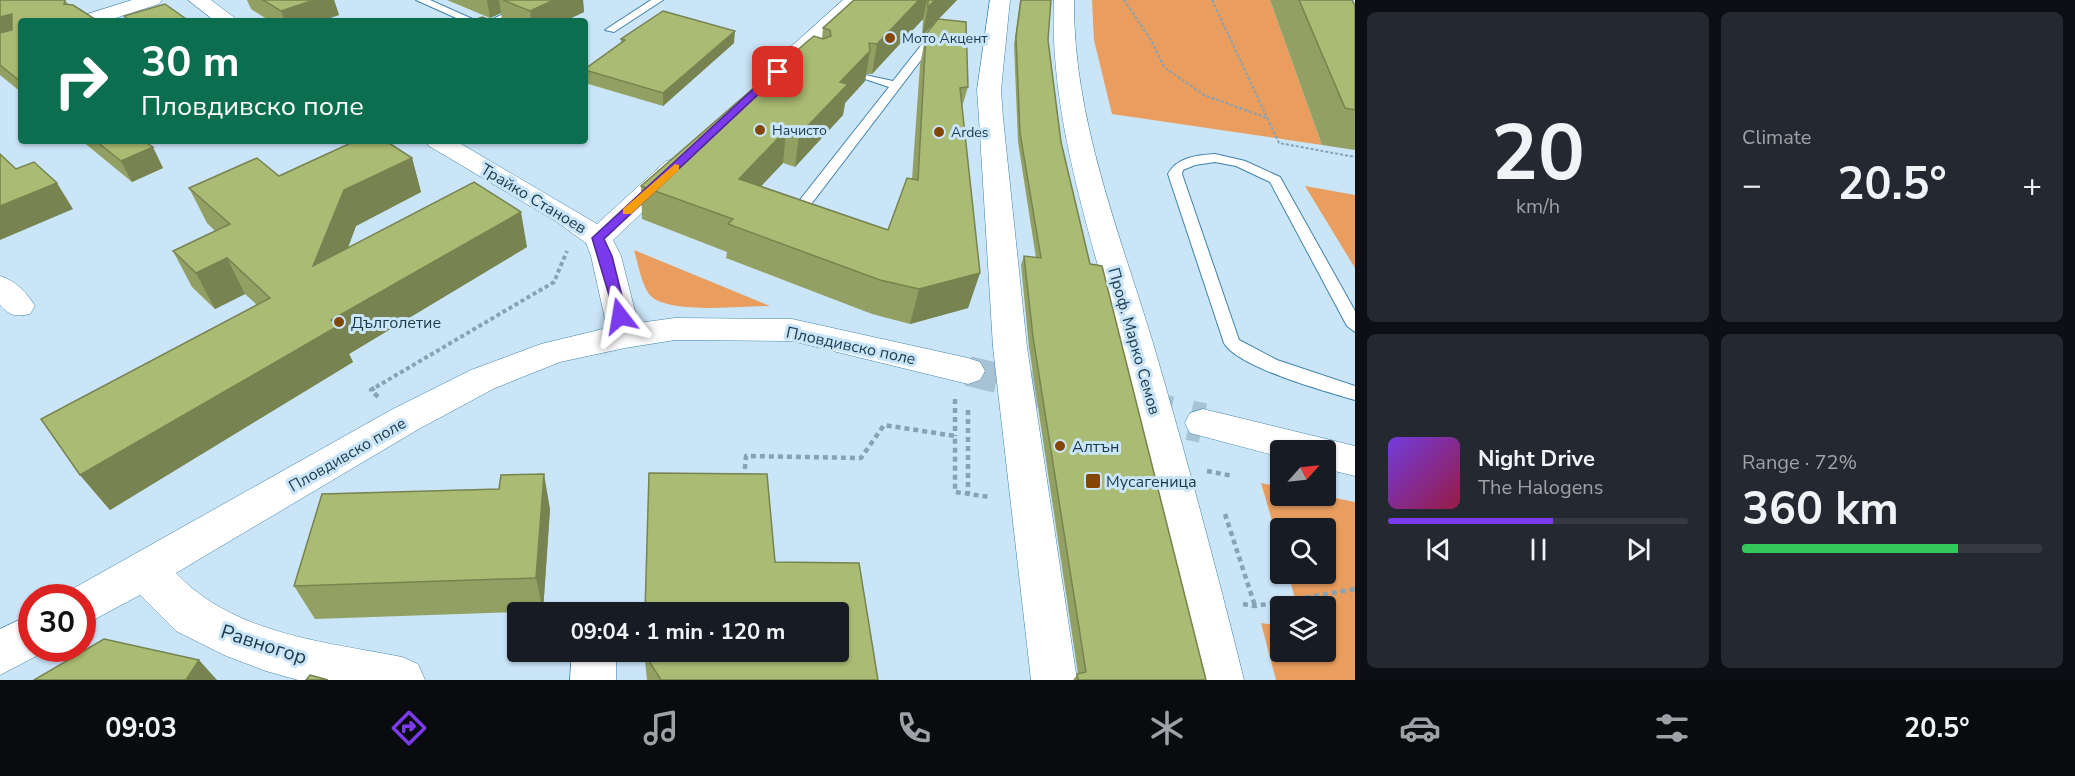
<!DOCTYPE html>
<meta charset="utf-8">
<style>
body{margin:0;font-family:"Nunito Sans",sans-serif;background:#242831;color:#f1f3f6;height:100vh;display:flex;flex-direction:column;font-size:22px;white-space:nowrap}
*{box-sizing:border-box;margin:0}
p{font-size:20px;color:#9ea1a6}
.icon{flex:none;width:33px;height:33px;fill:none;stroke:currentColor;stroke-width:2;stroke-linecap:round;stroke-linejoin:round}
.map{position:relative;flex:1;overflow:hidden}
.details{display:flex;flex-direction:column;gap:12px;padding:12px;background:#0d0f14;width:720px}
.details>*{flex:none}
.hud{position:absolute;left:18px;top:18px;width:570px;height:126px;border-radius:6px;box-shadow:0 2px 4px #0004;background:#0b6e4f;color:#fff;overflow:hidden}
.needle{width:39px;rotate:63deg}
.buttons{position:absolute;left:1270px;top:440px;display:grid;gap:12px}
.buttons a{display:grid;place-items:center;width:66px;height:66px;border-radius:6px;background:#171b24;box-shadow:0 2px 4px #0004;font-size:30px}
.speed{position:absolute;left:18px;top:584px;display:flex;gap:12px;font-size:30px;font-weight:700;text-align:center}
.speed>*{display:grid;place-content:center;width:78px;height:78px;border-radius:50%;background:#171b24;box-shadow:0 2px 4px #0004;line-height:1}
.speed .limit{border:9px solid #d22;background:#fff;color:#111}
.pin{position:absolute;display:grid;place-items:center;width:51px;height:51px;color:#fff;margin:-26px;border-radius:12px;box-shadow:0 3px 9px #0006}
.me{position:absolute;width:66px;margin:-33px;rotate:346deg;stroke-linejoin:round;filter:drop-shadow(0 0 4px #0008)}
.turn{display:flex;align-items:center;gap:21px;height:126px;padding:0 24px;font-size:27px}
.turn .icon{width:78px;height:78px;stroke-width:2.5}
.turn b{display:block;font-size:42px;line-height:51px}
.big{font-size:45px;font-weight:700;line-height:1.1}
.details .widget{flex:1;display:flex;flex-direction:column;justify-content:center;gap:9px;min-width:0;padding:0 21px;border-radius:9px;background:#242831}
.details .dial{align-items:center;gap:0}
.dial b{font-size:78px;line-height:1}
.song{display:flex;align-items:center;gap:18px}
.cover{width:72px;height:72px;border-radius:9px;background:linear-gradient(135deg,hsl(260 70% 55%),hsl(340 70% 35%))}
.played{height:6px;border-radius:3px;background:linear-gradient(90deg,#7c3aed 55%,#363941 55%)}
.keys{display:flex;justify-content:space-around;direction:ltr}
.heat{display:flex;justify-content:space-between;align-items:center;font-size:33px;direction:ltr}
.charge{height:9px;border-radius:4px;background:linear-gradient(90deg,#34c759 72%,#363941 0)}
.details .tiles{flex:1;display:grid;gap:12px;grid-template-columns:repeat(2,1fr)}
.trip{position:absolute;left:507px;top:602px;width:342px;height:60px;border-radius:6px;background:#171b24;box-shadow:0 2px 4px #0004;font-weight:700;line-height:60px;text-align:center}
.tab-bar{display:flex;height:96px;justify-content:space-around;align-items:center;background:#090b0e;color:#9ea1a6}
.tab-bar .icon{width:42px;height:42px}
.tab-bar .current{color:#7c3aed}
.tab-bar b{font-size:27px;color:#f1f3f6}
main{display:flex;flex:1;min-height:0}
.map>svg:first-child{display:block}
.green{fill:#e99d5e}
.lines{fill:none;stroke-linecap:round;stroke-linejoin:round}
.street-tunnel-far1{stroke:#a7c2d5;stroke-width:30;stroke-dasharray:30 15;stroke-linecap:butt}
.street-tunnel{stroke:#a7c2d5;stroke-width:40;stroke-dasharray:40 20;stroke-linecap:butt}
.lane-casing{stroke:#3e83ae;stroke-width:2}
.street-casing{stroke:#3e83ae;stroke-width:1}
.secondary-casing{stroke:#3e83ae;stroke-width:1}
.path-far2{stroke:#86a2b5;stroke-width:2;stroke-dasharray:3 2;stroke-linecap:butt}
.path-far1{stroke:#86a2b5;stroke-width:4;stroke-dasharray:4 3;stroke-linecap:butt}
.path{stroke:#86a2b5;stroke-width:4.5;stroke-dasharray:5 4;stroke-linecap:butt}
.lane{fill:#fff;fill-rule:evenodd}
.street{fill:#fff;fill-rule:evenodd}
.secondary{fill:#fff;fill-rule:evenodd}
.wall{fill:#92a163}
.shaded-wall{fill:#778350}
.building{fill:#aabb73;stroke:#778350;stroke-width:1.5}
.route{fill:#7c3aed;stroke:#51269a;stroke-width:1.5}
.slow{fill:#f59e0b}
.poi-dot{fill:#844703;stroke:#cae5f8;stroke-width:2}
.labels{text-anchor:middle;stroke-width:6;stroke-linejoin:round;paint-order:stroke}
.far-poi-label{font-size:14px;fill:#1c384b;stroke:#cae5f8;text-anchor:start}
.street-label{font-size:16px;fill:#1c384b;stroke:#cae5f8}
.poi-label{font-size:16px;fill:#1c384b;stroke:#cae5f8;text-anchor:start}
.near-street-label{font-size:20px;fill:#1c384b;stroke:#cae5f8}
</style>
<main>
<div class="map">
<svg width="1355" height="680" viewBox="0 0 1355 680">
<rect width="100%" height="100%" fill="#cae5f8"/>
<!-- green -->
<g class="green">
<polygon points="1092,0 1270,0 1322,145 1112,114 1094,40"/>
<polygon points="1305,186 1355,195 1355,268"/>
<path d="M634,250L770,306C744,306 664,315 649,294C641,283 638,263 634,250Z"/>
<polygon points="1261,483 1281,487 1281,495 1321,495 1355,502 1355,680 1276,680 1261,623 1281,626 1281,651 1326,651 1326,606 1297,606 1288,573 1326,573 1326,528 1281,528 1281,551"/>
</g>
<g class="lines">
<!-- street-tunnel-far1 -->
<polyline class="street-tunnel-far1" points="968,371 1037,387"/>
<!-- street-tunnel -->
<g class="street-tunnel">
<polyline points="1030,385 1080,397"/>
<polyline points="1131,408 1203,423"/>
</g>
<!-- lane casing -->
<g class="lane-casing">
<g id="lane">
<polygon points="416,0 430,0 477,21 463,21"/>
<polygon points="531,0 544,0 502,21 489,21"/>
<polygon points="651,0 663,0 614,32 605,30"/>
<polygon points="930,38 935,41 934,43 809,207 799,207 799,201 889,87 865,79 865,75 893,81 926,39"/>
<path d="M1215,154L1245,161L1280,177L1355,311V332L1347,326L1270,182L1236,166L1215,162L1195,165L1183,170L1182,174L1239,340L1277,360L1355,386V400C1327,392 1237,367 1224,343L1168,174C1177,157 1198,155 1215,154Z"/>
</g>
</g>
<!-- street casing -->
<g class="street-casing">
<g id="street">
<polygon points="132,0 162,0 159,4 106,21 75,21 78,17"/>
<polygon points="188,0 211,0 239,21 215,21"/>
<polygon points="843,0 865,0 791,71 775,71 772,66 775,61"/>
<path d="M425,141H456L597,224L666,161L675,159L684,161L688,167L684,173L613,240L621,256L638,323L675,318L792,319L968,358L980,362L985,371L980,380L968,384L792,341L675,340L625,348L560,362L495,388L417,430L176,573C233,634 325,642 402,657L418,664L425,680H298L266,671L224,655L176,631L140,595L82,626V597H64L67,592L391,410L471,370L541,344L607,328L591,256L586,243L557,222L429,146Z"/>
<path d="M0,276C15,280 27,293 35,306L30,314C16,317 10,316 0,305Z"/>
<polygon points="1203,409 1355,446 1355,476 1326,469 1326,450 1281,450 1281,457 1190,433 1185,423 1190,413"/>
<polygon points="32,614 32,648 49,648 48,650 0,675 0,629"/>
<polygon points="572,651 616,651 616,680 570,680"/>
</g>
</g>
<!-- secondary casing -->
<g class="secondary-casing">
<g id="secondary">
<polygon points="990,0 1010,0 1001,90 1003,118 1027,347 1077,680 1031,680 993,347 979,118 977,90"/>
<path d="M1054,0H1074C1073,118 1119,231 1153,343C1186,455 1216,567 1244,680H1198C1174,567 1149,455 1119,343C1090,231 1049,117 1054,0Z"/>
</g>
</g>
<!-- path-far2 -->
<g class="path-far2">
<polyline points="1124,0 1151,40 1164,67 1204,95 1267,118"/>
<polyline points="1212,0 1279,143 1355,157"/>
</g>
<!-- path-far1 -->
<polyline class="path-far1" points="376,387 554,282 567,251"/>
<!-- path -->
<g class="path">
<polyline points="378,397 371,390 379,385"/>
<polyline points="955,399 955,436"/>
<polyline points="968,410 968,494"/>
<polyline points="1207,471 1233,476"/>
<polyline points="744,478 746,456 861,458 884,425 955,436 955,492 990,497"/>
<polyline points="1225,514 1255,606"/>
<polyline points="1243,604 1255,606 1355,589"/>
</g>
<!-- lane -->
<use href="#lane" class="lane"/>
<!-- street -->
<use href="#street" class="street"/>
<!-- secondary -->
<use href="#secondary" class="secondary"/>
</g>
<!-- wall -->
<g class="wall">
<polygon points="0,0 65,0 68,4 21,21 21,92 0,75"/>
<polygon points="247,0 334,0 339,15 321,21 270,21 251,9"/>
<polygon points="447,0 583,0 584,12 565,21 502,21 501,13 490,18"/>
<polygon points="854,0 957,0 922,36 923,19 872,74 866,74 865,81 845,103 843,115 795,167 783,163 761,186 888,230 912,179 920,65 926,34 968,87 962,107 980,273 968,308 910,324 872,314 726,258 727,252 642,219 641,186 822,38 823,28"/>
<polygon points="1020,0 1051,0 1048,40 1061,142 1090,264 1206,680 1073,680 1078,674 1029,347 1021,265 1024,256 1036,258 1018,142 1014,45"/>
<polygon points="1270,0 1352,0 1355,6 1355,150 1322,145"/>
<polygon points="621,39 734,43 663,106 585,83 585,69 621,43"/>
<polygon points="82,141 144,141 163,168 132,182"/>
<polygon points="412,158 421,192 356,226 348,248 527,247 349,354 353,362 110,510 80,475 257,305 245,294 215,309 192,287 173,251 215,231 207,223 189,188"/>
<polygon points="499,489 550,509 543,611 315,619 294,586"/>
<polygon points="775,562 878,680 647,680 644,651 838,651"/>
</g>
<!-- shaded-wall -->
<g class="shaded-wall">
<polygon points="314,0 334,0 339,15 321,21 285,21 281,11"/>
<polygon points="487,0 499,0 501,13 490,18"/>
<polygon points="554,0 583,0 584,12 565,21 531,21 530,11"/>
<polygon points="919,0 927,0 923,19 872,74 877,44"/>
<polygon points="935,0 957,0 922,36 928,7"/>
<polygon points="12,14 21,31 0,39 0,17"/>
<polygon points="735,31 734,43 663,106 663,93"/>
<polygon points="870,51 865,81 845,103 843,115 795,167 799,135 840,82"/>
<polygon points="786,130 783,163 737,212 739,179"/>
<polygon points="255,141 264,141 256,144"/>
<polygon points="153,147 163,168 132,182 121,161"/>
<polygon points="412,158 421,192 356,226 327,302 313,266 344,190"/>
<polygon points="57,183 73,209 0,240 0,206"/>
<polygon points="521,212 527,247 349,354 353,362 110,510 80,475 331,320"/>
<polygon points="227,258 245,294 215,309 196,273"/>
<polygon points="980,273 968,308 910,324 919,289"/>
<polygon points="544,474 550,509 543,611 536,578"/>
<polygon points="199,660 217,680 186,680"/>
</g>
<!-- building -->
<g class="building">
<polygon points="0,0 65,0 64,4 73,5 98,21 21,21 21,82 0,65 0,33 12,30 12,14 0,17"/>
<polygon points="263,0 314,0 281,11"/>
<polygon points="503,0 554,0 530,11"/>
<polygon points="854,0 919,0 877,44 869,43 870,51 840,82 848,84 799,135 786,130 739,179 888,230 907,178 918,180 926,34 938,19 966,22 968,87 960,88 980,273 919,289 880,280 728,224 733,219 641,186 809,40 814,36 823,39 831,36 830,30 823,28"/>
<polygon points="928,0 935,0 928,7"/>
<polygon points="1021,0 1051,0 1048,40 1061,142 1090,264 1102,266 1206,680 1078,680 1077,674 1086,672 1033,337 1024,256 1041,258 1020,133 1016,37"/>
<polygon points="1299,0 1352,0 1355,6 1355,110 1345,108"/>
<polygon points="165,4 189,21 130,21 124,16"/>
<polygon points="663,11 735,31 663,93 585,70 585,69 625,40 621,39"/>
<polygon points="482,17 493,21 472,21"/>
<polygon points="96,141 144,141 153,147 121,161"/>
<polygon points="355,141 386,141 412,158 344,190 313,266 474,182 521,212 331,320 338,326 80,475 41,419 270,298 227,258 196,273 173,251 230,224 189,188 257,158 279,176"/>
<polygon points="0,154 16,169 34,162 57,183 0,206"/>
<polygon points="649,473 767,474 775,562 859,563 878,680 661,680 647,658 645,651 838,651 838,612 645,612"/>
<polygon points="544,474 536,578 294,586 322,494 499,489 501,475"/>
<polygon points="104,639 199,660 186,680 34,680"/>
<polygon points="310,675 328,680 306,680"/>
</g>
<!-- route -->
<polygon class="route" points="774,70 782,72 604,239 612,256 627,316 620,320 616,319 592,238"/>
<!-- slow -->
<polygon class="slow" points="675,164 679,165 679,170 631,214 623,214 623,209"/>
<!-- markers -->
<g class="poi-dot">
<circle cx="890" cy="38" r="6"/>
<circle cx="760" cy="130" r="6"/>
<circle cx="939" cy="132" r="6"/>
<circle cx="339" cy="322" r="6"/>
<circle cx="1060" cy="446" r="6"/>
<rect x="1085" y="473" width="16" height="16" rx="3"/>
</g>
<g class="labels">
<!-- far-poi labels -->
<g class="far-poi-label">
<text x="902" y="43">Мото Акцент</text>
<text x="772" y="135">Начисто</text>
<text x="951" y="137">Ardes</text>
</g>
<!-- street labels -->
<g class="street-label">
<text transform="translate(534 198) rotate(31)" y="6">Трайко Станоев</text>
<text transform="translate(1135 341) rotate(74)" y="6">Проф. Марко Семов</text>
<text transform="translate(851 345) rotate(12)" y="6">Пловдивско поле</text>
<text transform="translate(347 454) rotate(-30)" y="6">Пловдивско поле</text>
</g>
<!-- poi labels -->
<g class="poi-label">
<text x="351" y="328">Дълголетие</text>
<text x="1072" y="452">Алтън</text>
<text x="1106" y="487">Мусагеница</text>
</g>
<!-- near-street labels -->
<g class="near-street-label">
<text transform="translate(264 644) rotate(18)" y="7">Равногор</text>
</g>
</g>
</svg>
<div class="buttons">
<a><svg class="needle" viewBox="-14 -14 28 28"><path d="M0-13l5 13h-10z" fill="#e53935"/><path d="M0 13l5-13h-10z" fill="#9ea1a6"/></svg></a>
<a><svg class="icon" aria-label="search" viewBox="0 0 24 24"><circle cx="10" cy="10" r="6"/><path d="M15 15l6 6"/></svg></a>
<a><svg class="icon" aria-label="layers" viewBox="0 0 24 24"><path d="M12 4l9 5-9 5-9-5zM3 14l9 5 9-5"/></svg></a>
</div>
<div class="speed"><div class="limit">30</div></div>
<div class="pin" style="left:778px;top:72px;background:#d93025"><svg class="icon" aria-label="arrive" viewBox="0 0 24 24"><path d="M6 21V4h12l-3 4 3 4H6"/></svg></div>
<svg class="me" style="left:620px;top:316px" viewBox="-20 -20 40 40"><path d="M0-17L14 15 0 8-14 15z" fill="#7c3aed" stroke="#fff" stroke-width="4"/></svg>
<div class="trip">09:04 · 1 min · 120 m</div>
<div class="hud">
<div class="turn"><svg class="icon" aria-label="right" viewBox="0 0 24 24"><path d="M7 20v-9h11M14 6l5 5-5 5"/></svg><div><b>30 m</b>Пловдивско поле</div></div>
</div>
</div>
<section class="details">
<div class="tiles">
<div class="widget dial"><b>20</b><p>km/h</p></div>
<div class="widget"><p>Climate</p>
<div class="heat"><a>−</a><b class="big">20.5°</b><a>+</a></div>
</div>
<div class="widget">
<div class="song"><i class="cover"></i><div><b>Night Drive</b><p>The Halogens</p></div></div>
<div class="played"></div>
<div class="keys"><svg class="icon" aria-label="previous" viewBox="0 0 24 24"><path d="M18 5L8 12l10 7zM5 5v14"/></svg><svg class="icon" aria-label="pause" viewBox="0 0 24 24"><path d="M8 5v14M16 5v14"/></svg><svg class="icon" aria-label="next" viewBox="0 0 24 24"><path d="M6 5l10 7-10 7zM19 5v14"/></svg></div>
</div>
<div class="widget"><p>Range · 72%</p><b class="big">360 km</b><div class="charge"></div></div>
</div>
</section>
</main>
<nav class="tab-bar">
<b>09:03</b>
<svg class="icon current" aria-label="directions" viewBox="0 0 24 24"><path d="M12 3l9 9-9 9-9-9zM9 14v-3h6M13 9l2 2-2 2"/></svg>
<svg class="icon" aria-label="music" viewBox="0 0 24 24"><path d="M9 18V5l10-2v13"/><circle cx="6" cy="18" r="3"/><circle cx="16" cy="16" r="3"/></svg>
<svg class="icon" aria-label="phone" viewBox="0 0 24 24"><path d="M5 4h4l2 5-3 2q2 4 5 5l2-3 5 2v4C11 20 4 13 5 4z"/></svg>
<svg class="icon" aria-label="climate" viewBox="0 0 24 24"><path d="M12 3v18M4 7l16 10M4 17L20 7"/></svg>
<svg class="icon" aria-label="car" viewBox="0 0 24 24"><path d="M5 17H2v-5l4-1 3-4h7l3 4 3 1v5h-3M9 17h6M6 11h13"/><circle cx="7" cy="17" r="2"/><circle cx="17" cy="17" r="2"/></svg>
<svg class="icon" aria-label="filters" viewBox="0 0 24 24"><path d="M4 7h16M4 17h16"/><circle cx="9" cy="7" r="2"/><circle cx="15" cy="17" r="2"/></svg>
<b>20.5°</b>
</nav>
